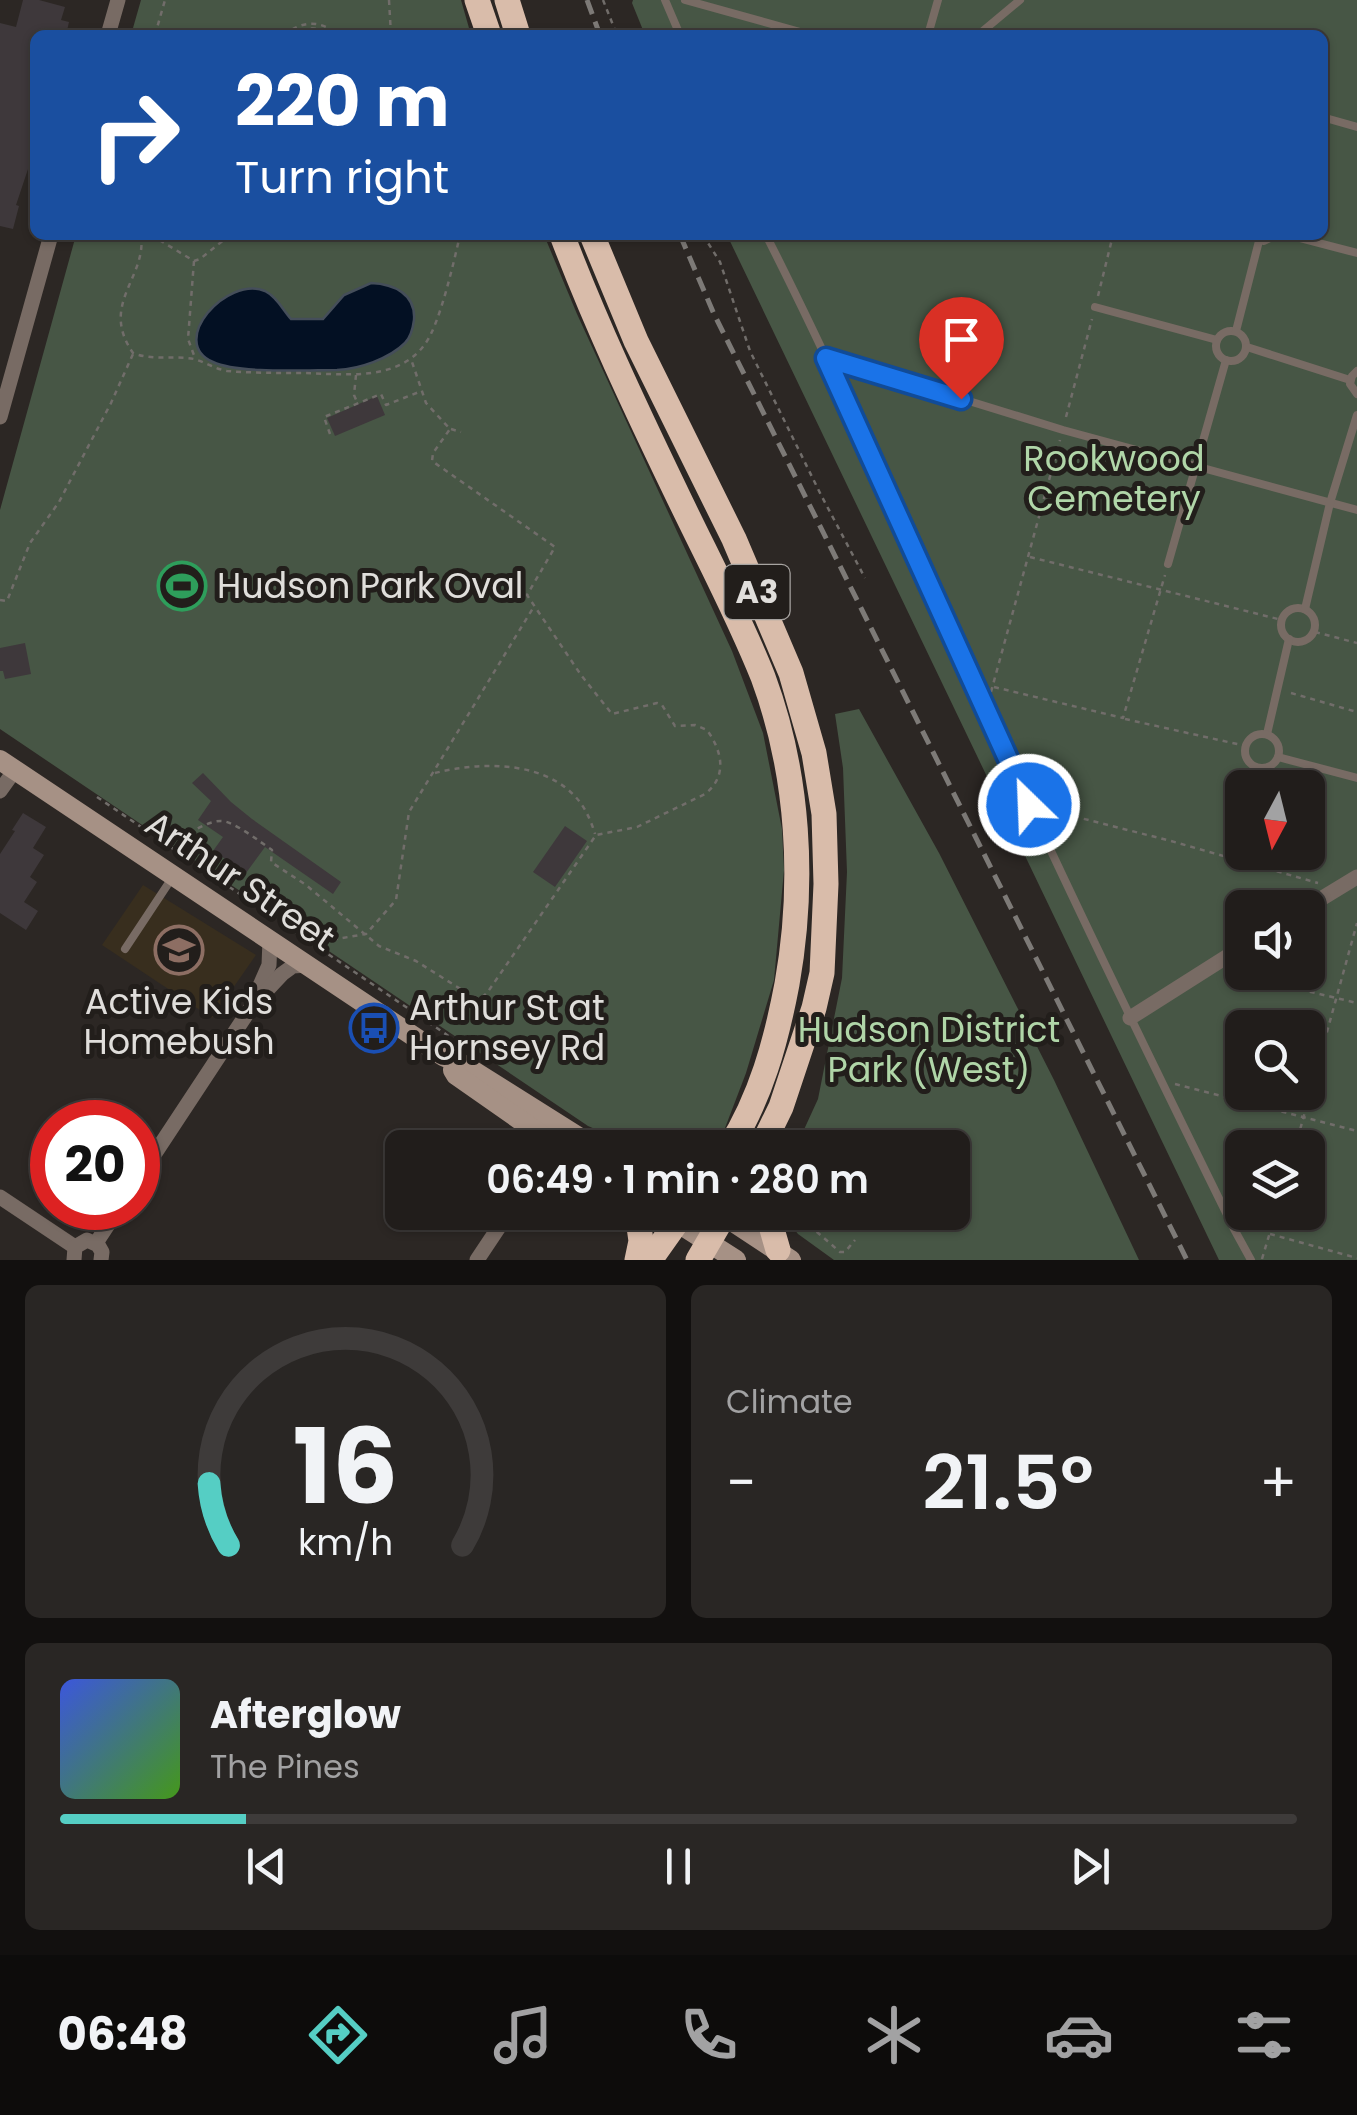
<!DOCTYPE html>
<meta charset="utf-8">
<style>
body{margin:0;font-family:Poppins,sans-serif;background:#292624;color:#f1f3f6;height:100vh;display:flex;flex-direction:column;font-size:38px;white-space:nowrap}
*{box-sizing:border-box;margin:0}
p{font-size:32px;color:#a2a2a3}
.icon{flex:none;width:55px;height:55px;fill:none;stroke:currentColor;stroke-width:2;stroke-linecap:round;stroke-linejoin:round}
.map{position:relative;height:1260px;overflow:hidden}
.panel{display:flex;flex-direction:column;gap:25px;padding:25px;background:#12100f;flex:1}
.panel>*{flex:none}
.banner{position:absolute;left:30px;top:30px;width:1298px;height:210px;border-radius:15px;box-shadow:0 2px 8px #0004,0 0 0 2px #3e3b3a;background:#1a4fa0;color:#fff;overflow:hidden}
.needle{width:65px;rotate:187deg}
.controls{position:absolute;left:1225px;top:770px;display:grid;gap:20px}
.controls a{display:grid;place-items:center;width:100px;height:100px;border-radius:15px;background:#211d1b;box-shadow:0 2px 8px #0004,0 0 0 2px #3e3b3a;font-size:50px}
.speed{position:absolute;left:30px;top:1100px;display:flex;gap:20px;font-size:50px;font-weight:700;text-align:center}
.speed>*{display:grid;place-content:center;width:130px;height:130px;border-radius:50%;background:#211d1b;box-shadow:0 2px 8px #0004,0 0 0 2px #3e3b3a;line-height:1}
.speed .limit{border:15px solid #d22;background:#fff;color:#111}
.pin{position:absolute;display:grid;place-items:center;width:85px;height:85px;color:#fff;margin:-102px -42px;border-radius:50% 50% 50% 0;rotate:-45deg;box-shadow:0 0 10px #0007}
.pin .icon{rotate:45deg}
.me{position:absolute;width:110px;margin:-55px;rotate:336deg;stroke-linejoin:round;filter:drop-shadow(0 0 8px #0008)}
.turn{display:flex;align-items:center;gap:35px;height:210px;padding:0 40px;font-size:45px}
.turn .icon{width:130px;height:130px;stroke-width:2.5}
.turn b{display:block;font-size:70px;line-height:85px}
.big{font-size:75px;font-weight:600;line-height:1.1}
.panel .card{flex:1;display:flex;flex-direction:column;justify-content:center;gap:15px;min-width:0;padding:0 35px;border-radius:15px;background:#292624}
.panel .dial{align-items:center;gap:0}
.dial svg{height:260px;overflow:visible;fill:none;stroke:#3e3b3a;stroke-width:7;stroke-linecap:round;text-anchor:middle}
.dial text{fill:#f1f3f6;stroke:none}
.song{display:flex;align-items:center;gap:30px}
.cover{width:120px;height:120px;border-radius:15px;background:linear-gradient(135deg,hsl(230 70% 55%),hsl(100 70% 35%))}
.played{height:10px;border-radius:5px;background:linear-gradient(90deg,#55cec4 15%,#3e3b3a 15%)}
.keys{display:flex;justify-content:space-around;direction:ltr}
.heat{display:flex;justify-content:space-between;align-items:center;font-size:55px;direction:ltr}
.panel .tiles{flex:1;display:grid;gap:25px;grid-template-columns:1fr 1fr}
.card:last-child{grid-column:span 2}
.trip{position:absolute;left:385px;top:1130px;width:585px;height:100px;border-radius:15px;background:#211d1b;box-shadow:0 2px 8px #0004,0 0 0 2px #3e3b3a;font-weight:600;line-height:100px;text-align:center}
.tabs{display:flex;height:160px;justify-content:space-around;align-items:center;background:#0d0c0b;color:#a2a2a3}
.tabs .icon{width:70px;height:70px}
.tabs .current{color:#55cec4}
.tabs b{font-size:45px;color:#f1f3f6}
.map>svg:first-child{display:block}
.education{fill:#382e1e}
.green{fill:#475645;fill-rule:evenodd}
.water{fill:#031023;stroke:#454e5a;stroke-width:2.5}
.building{fill:#3e383b}
.lines{fill:none;stroke-linecap:round;stroke-linejoin:round}
.path{stroke:#716d6a;stroke-width:2.5;stroke-dasharray:5 5;stroke-linecap:butt}
.service{stroke:#786b64;stroke-width:8}
.minor{stroke:#786b64;stroke-width:15}
.secondary{stroke:#a69185;stroke-width:20}
.trunk{stroke:#d9bcaa;stroke-width:25}
.rail{stroke:#7d7a77;stroke-width:5;stroke-dasharray:15 8;stroke-linecap:butt}
.route-casing{stroke:#114b97;stroke-width:25}
.route{stroke:#1a73e8;stroke-width:18}
.labels{text-anchor:middle;stroke-width:10;stroke-linejoin:round;paint-order:stroke}
.shield{fill:#221e1b;stroke:#a7a4a1;stroke-width:2.5}
.shield-label{font-size:32px;font-weight:bold;fill:#e0dedb}
.park-label{font-size:35px;fill:#b0d6a8;stroke:#221e1b}
.poi-label{font-size:35px;fill:#e0dedb;stroke:#221e1b;text-anchor:start}
.street-label{font-size:35px;fill:#e0dedb;stroke:#221e1b}
</style>
<div class="map">
<svg width="1357" height="1260" viewBox="0 0 1357 1260">
<rect width="100%" height="100%" fill="#2c2724"/>
<!-- education -->
<polygon class="education" points="143,885 256,955 212,1018 102,945"/>
<!-- green -->
<g class="green">
<polygon points="141,0 461,0 471,35 131,35"/>
<path d="M633,0H1357V1260H1219L727,235H1322V35H645L632,3ZM1242,788H1308V852H1242ZM1242,908H1308V972H1242ZM1242,1028H1308V1092H1242ZM1242,1148H1308V1212H1242Z"/>
<polygon points="76,235 544,235 577,314 732,651 763,733 782,829 784,870 774,980 746,1073 725,1128 702,1147 638,1148 588,1126 0,729 0,510"/>
<polygon points="859,709 939,853 1054,1080 1139,1260 834,1260 798,1234 781,1213 952,1212 952,1148 796,1147 818,1099 842,978 847,872 843,768 835,714"/>
</g>
<!-- water -->
<path class="water" d="M371,283C394,284 416,294 414,320C413,328 411,337 405,343C389,359 359,369 337,370C307,370 238,374 213,362C167,342 227,275 265,291C277,297 283,310 291,319H323L344,295Z"/>
<!-- building -->
<g class="building">
<polygon points="23,0 39,0 65,7 61,20 69,22 66,35 35,35 35,148 16,205 19,206 13,229 0,226 0,23 16,27"/>
<polygon points="377,396 385,415 335,436 327,418"/>
<polygon points="25,643 31,674 5,679 3,671 0,671 0,648"/>
<polygon points="203,773 231,802 252,819 341,882 333,894 265,847 246,873 213,851 223,837 198,820 211,801 192,783"/>
<polygon points="23,813 46,827 33,848 44,855 30,877 37,882 24,902 38,911 26,930 0,913 0,854 15,831 12,830"/>
<polygon points="565,826 587,841 555,887 533,872"/>
</g>
<g class="lines">
<!-- path -->
<g class="path">
<polyline points="389,0 391,35"/>
<polyline points="603,0 617,35"/>
<polyline points="155,35 165,0"/>
<path d="M284,35C303,20 320,20 339,35"/>
<path d="M292,35C305,27 318,26 331,35"/>
<polyline points="304,35 318,35"/>
<path d="M141,235C147,278 99,304 133,353C152,361 174,355 194,359C205,362 215,369 227,371C252,373 278,373 304,373C344,374 398,382 425,344C440,324 454,261 460,235"/>
<polyline points="151,235 194,261 200,259 230,235"/>
<polyline points="703,235 720,262 750,351 821,495 865,578"/>
<polyline points="194,261 188,339 195,358"/>
<polyline points="1098,296 1113,235"/>
<polyline points="356,375 354,395 357,402"/>
<polyline points="1066,417 1092,319"/>
<polyline points="451,429 461,432"/>
<polyline points="330,434 324,417 381,394 386,405 419,392"/>
<polyline points="1030,557 1282,620"/>
<polyline points="0,600 7,601 30,543 59,502 111,403 133,354"/>
<polyline points="1315,632 1357,643"/>
<polyline points="994,687 1123,718 1165,575"/>
<polyline points="991,692 1060,440"/>
<polyline points="1291,693 1357,712"/>
<polyline points="1125,719 1246,746"/>
<path d="M435,773C482,761 551,760 582,805C588,814 592,824 595,834"/>
<polyline points="97,797 453,1039"/>
<polyline points="1045,809 1171,841 1318,883"/>
<path d="M189,833C199,828 210,821 221,821C234,821 260,842 272,850L271,862L306,885L379,946L416,961L470,995L480,999L487,993L596,835L637,827L705,794C728,776 722,751 707,730L695,725L675,726L662,705L657,703L612,714L581,675L527,595L555,547L432,461L433,453L450,429L426,403L411,359"/>
<polyline points="313,943 366,934 396,900 409,812 533,608"/>
<polyline points="1232,973 1357,1003"/>
<polyline points="1175,1084 1357,1131"/>
<polyline points="611,1141 623,1148"/>
<polyline points="693,1148 696,1145 698,1148"/>
<polyline points="1295,1148 1357,923"/>
<polyline points="794,1212 840,1252 845,1252 855,1240"/>
<polyline points="1270,1234 1357,1258"/>
<polyline points="1262,1259 1276,1212"/>
</g>
<!-- service -->
<g class="service">
<polyline points="665,0 680,35"/>
<polyline points="685,0 811,35"/>
<polyline points="928,35 938,0"/>
<polyline points="978,35 1020,0"/>
<polyline points="1322,117 1357,127"/>
<path d="M766,235C861,422 941,616 1030,806C1096,948 1165,1089 1234,1229L1251,1260"/>
<polyline points="1251,235 1264,241 1276,235"/>
<polyline points="1288,235 1357,253"/>
<polyline points="1095,307 1217,340"/>
<circle cx="1231" cy="346" r="15"/>
<polyline points="1236,331 1259,241"/>
<polyline points="1247,347 1350,380"/>
<polyline points="826,357 1063,430 1357,510"/>
<polyline points="1357,371 1352,376 1350,384 1357,394"/>
<polyline points="1168,564 1226,360"/>
<circle cx="1298" cy="625" r="17"/>
<polyline points="1305,609 1330,503 1357,415"/>
<polyline points="1267,734 1289,639"/>
<circle cx="1262" cy="751" r="17"/>
<polyline points="1278,757 1357,778"/>
<polyline points="125,949 172,878"/>
</g>
<!-- minor -->
<g class="minor">
<polyline points="108,35 118,0"/>
<polyline points="0,417 51,235"/>
<polyline points="0,791 15,770"/>
<polyline points="1306,908 1357,877"/>
<polyline points="255,997 269,965 270,940"/>
<polyline points="1130,1018 1242,947"/>
<polyline points="138,1179 252,1006 282,974 293,966 307,965"/>
<polyline points="0,1197 75,1247"/>
<polyline points="96,1243 119,1208"/>
<polyline points="74,1260 75,1247 87,1240 98,1245 102,1252 101,1260"/>
<polyline points="477,1260 509,1212"/>
</g>
<!-- secondary -->
<g class="secondary">
<polyline points="0,760 443,1056 464,1065 596,1148"/>
<polyline points="453,1070 456,1075 560,1148"/>
<polyline points="661,1212 736,1260"/>
<polyline points="718,1212 791,1260"/>
</g>
<!-- trunk -->
<g class="trunk">
<polyline points="477,0 489,35"/>
<polyline points="507,0 518,35"/>
<path d="M562,235C595,322 635,407 676,492C705,553 738,614 763,677C799,774 805,883 787,984C776,1042 761,1097 729,1148"/>
<polyline points="592,235 636,341 734,539 791,673 814,753 824,814 826,884 822,973 814,1008 781,1107 761,1148"/>
<polyline points="767,1212 778,1250"/>
<polyline points="637,1260 641,1241 637,1212"/>
<polyline points="650,1260 684,1212"/>
<polyline points="698,1260 726,1212"/>
</g>
<!-- rail -->
<g class="rail">
<polyline points="587,0 600,35"/>
<polyline points="680,235 714,314 1187,1260"/>
</g>
</g>
<g class="lines">
<!-- route casing -->
<g class="route-casing">
<polyline id="route" points="961,399 826,358 1029,805"/>
</g>
<!-- route -->
<use href="#route" class="route"/>
</g>
<!-- icons -->
<defs>
<g id="stadium-ring" transform="scale(2.5)"><circle r="9.5" fill="#221e1b" stroke="#2e9e5b" stroke-width="1.5"/><path d="M0-5a6.5 5 0 1 0 0 10a6.5 5 0 1 0 0-10ZM-3.5-1.8h7v3.6h-7Z" fill="#2e9e5b"/></g>
<g id="school-ring" transform="scale(2.5)"><circle r="9.5" fill="#221e1b" stroke="#8d6e63" stroke-width="1.5"/><path d="M0-5L7-2L0 1L-7-2ZM-4 1L0 2.5L4 1V4Q0 6-4 4Z" fill="#8d6e63"/></g>
<g id="bus-ring" transform="scale(2.5)"><circle r="9.5" fill="#221e1b" stroke="#1a4fb4" stroke-width="1.5"/><path d="M-5-6H5V4H4V6H2V4H-2V6H-4V4H-5ZM-3.5-4V0h7V-4ZM-3.5 1.2v1.5H-2V1.2ZM2 1.2v1.5H3.5V1.2Z" fill="#1a4fb4"/></g>
</defs>
<g fill-rule="evenodd">
<use href="#stadium-ring" x="182" y="586"/>
<use href="#school-ring" x="179" y="950"/>
<use href="#bus-ring" x="374" y="1028"/>
</g>
<g class="labels">
<!-- shield labels -->
<rect class="shield" x="724.5" y="565" width="65" height="54" rx="8"/>
<g class="shield-label">
<text x="757" y="603">A3</text>
</g>
<!-- park labels -->
<g class="park-label">
<text x="1114" y="471">Rookwood<tspan x="1114" dy="40">Cemetery</tspan></text>
<text x="929" y="1042">Hudson District<tspan x="929" dy="40">Park (West)</tspan></text>
</g>
<!-- poi labels -->
<g class="poi-label">
<text x="217" y="598">Hudson Park Oval</text>
<text x="179" y="1014" text-anchor="middle">Active Kids<tspan x="179" dy="40">Homebush</tspan></text>
<text x="409" y="1020">Arthur St at<tspan x="409" dy="40">Hornsey Rd</tspan></text>
</g>
<!-- street labels -->
<g class="street-label">
<text transform="translate(240 881) rotate(34)" y="12">Arthur Street</text>
</g>
</g>
</svg>
<div class="controls">
<a><svg class="needle" viewBox="-14 -14 28 28"><path d="M0-13l5 13h-10z" fill="#e53935"/><path d="M0 13l5-13h-10z" fill="#a2a2a3"/></svg></a>
<a><svg class="icon" aria-label="sound" viewBox="0 0 24 24"><path d="M4 9h4l5-4v14l-5-4H4zM17 9q2 3 0 6"/></svg></a>
<a><svg class="icon" aria-label="search" viewBox="0 0 24 24"><circle cx="10" cy="10" r="6"/><path d="M15 15l6 6"/></svg></a>
<a><svg class="icon" aria-label="layers" viewBox="0 0 24 24"><path d="M12 4l9 5-9 5-9-5zM3 14l9 5 9-5"/></svg></a>
</div>
<div class="speed"><div class="limit">20</div></div>
<div class="pin" style="left:961px;top:399px;background:#d93025"><svg class="icon" aria-label="arrive" viewBox="0 0 24 24"><path d="M6 21V4h12l-3 4 3 4H6"/></svg></div>
<svg class="me" style="left:1029px;top:805px" viewBox="-20 -20 40 40"><circle r="17" fill="#1a73e8" stroke="#fff" stroke-width="3"/><path d="M0-11L8 9 0 5-8 9z" fill="#fff"/></svg>
<div class="trip">06:49 · 1 min · 280 m</div>
<div class="banner">
<div class="turn"><svg class="icon" aria-label="right" viewBox="0 0 24 24"><path d="M7 20v-9h11M14 6l5 5-5 5"/></svg><div><b>220 m</b>Turn right</div></div>
</div>
</div>
<section class="panel">
<div class="tiles">
<div class="card dial"><svg viewBox="0 0 100 80">
<path d="M14 69A42 42 0 1 1 86 69"/>
<path d="M14 69A42 42 0 0 1 8 50" stroke="#55cec4"/>
<text x="50" y="56" font-size="32" font-weight="700">16</text>
<text x="50" y="72" font-size="11">km/h</text>
</svg></div>
<div class="card"><p>Climate</p>
<div class="heat"><a>−</a><b class="big">21.5°</b><a>+</a></div>
</div>
<div class="card">
<div class="song"><i class="cover"></i><div><b>Afterglow</b><p>The Pines</p></div></div>
<div class="played"></div>
<div class="keys"><svg class="icon" aria-label="previous" viewBox="0 0 24 24"><path d="M18 5L8 12l10 7zM5 5v14"/></svg><svg class="icon" aria-label="pause" viewBox="0 0 24 24"><path d="M8 5v14M16 5v14"/></svg><svg class="icon" aria-label="next" viewBox="0 0 24 24"><path d="M6 5l10 7-10 7zM19 5v14"/></svg></div>
</div>
</div>
</section>
<nav class="tabs">
<b>06:48</b>
<svg class="icon current" aria-label="directions" viewBox="0 0 24 24"><path d="M12 3l9 9-9 9-9-9zM9 14v-3h6M13 9l2 2-2 2"/></svg>
<svg class="icon" aria-label="music" viewBox="0 0 24 24"><path d="M9 18V5l10-2v13"/><circle cx="6" cy="18" r="3"/><circle cx="16" cy="16" r="3"/></svg>
<svg class="icon" aria-label="phone" viewBox="0 0 24 24"><path d="M5 4h4l2 5-3 2q2 4 5 5l2-3 5 2v4C11 20 4 13 5 4z"/></svg>
<svg class="icon" aria-label="climate" viewBox="0 0 24 24"><path d="M12 3v18M4 7l16 10M4 17L20 7"/></svg>
<svg class="icon" aria-label="car" viewBox="0 0 24 24"><path d="M5 17H2v-5l4-1 3-4h7l3 4 3 1v5h-3M9 17h6M6 11h13"/><circle cx="7" cy="17" r="2"/><circle cx="17" cy="17" r="2"/></svg>
<svg class="icon" aria-label="filters" viewBox="0 0 24 24"><path d="M4 7h16M4 17h16"/><circle cx="9" cy="7" r="2"/><circle cx="15" cy="17" r="2"/></svg>
</nav>
